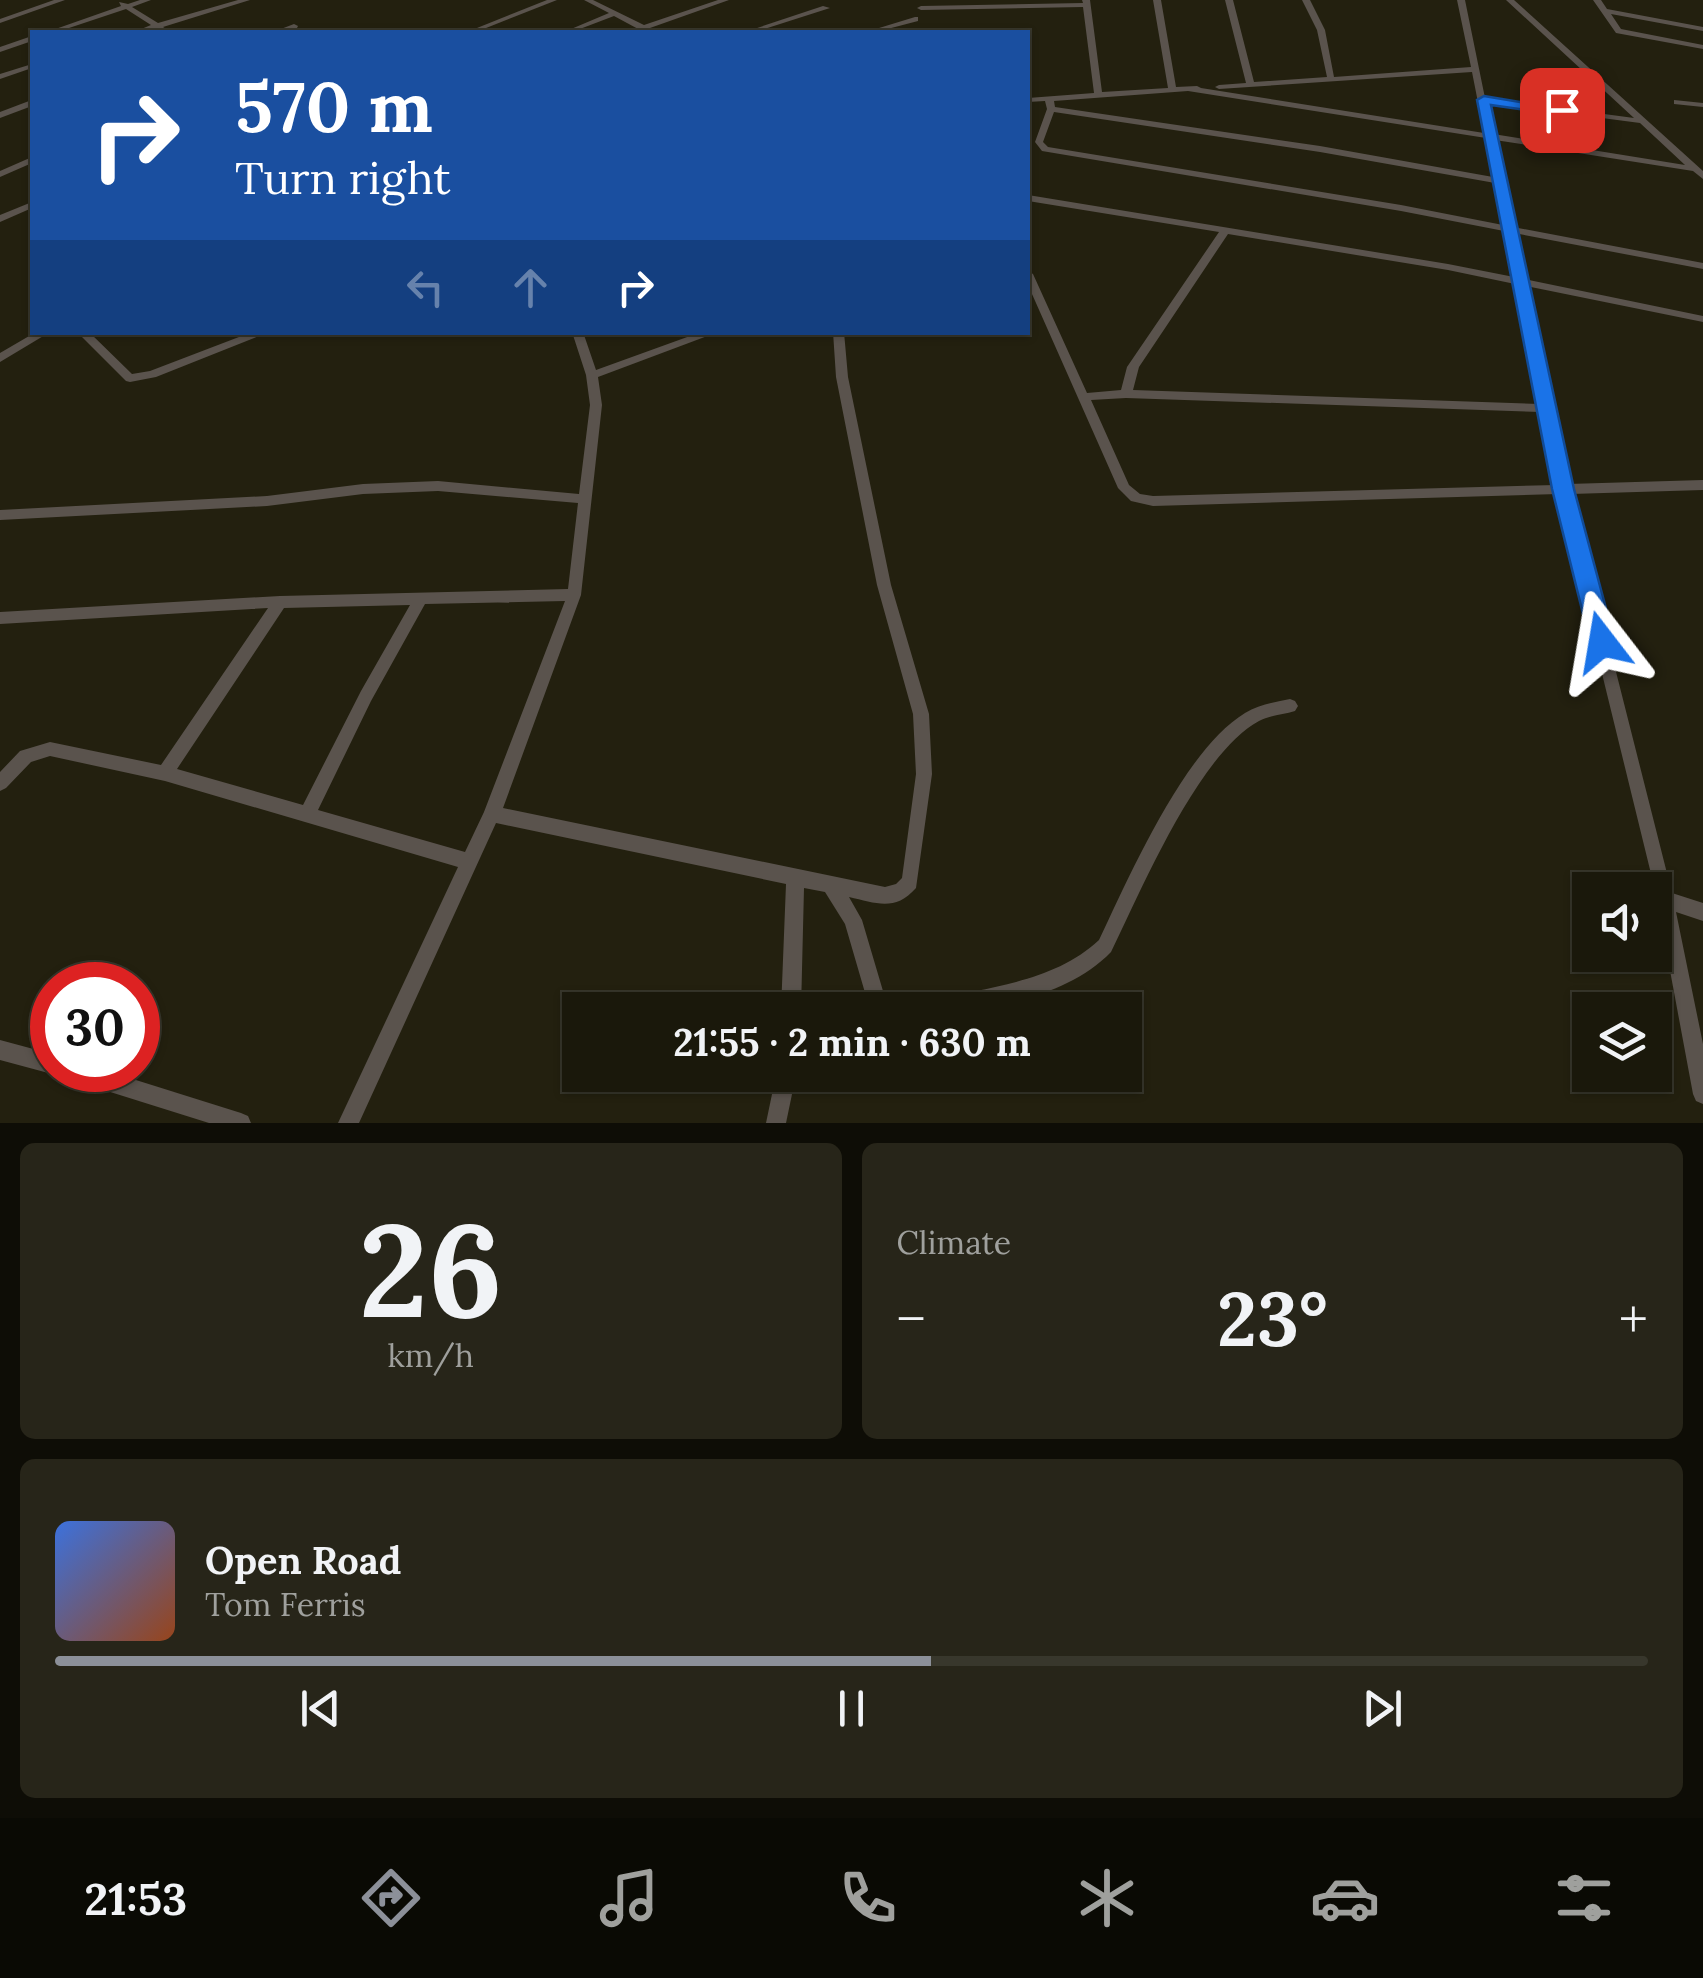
<!DOCTYPE html>
<meta charset="utf-8">
<style>
body{margin:0;font-family:Lora,serif;background:#272519;color:#f1f3f6;height:100vh;display:flex;flex-direction:column;font-size:38px;white-space:nowrap}
*{box-sizing:border-box;margin:0}
p{font-size:32px;color:#9fa09d}
.icon{flex:none;width:55px;height:55px;fill:none;stroke:currentColor;stroke-width:2;stroke-linecap:round;stroke-linejoin:round}
.map{position:relative;height:1123px;overflow:hidden}
.panel{display:flex;flex-direction:column;gap:20px;padding:20px;background:#0e0d06;flex:1}
.panel>*{flex:none}
.top-card{position:absolute;left:30px;top:30px;width:1000px;height:305px;border-radius:0px;box-shadow:0 2px 8px #0004,0 0 0 2px #38372c;background:#1a4fa0;color:#fff;overflow:hidden}
.controls{position:absolute;left:1572px;top:872px;display:grid;gap:20px}
.controls a{display:grid;place-items:center;width:100px;height:100px;border-radius:0px;background:#1a180b;box-shadow:0 2px 8px #0004,0 0 0 2px #38372c;font-size:50px}
.speed{position:absolute;left:30px;top:962px;display:flex;gap:20px;font-size:50px;font-weight:700;text-align:center}
.speed>*{display:grid;place-content:center;width:130px;height:130px;border-radius:50%;background:#1a180b;box-shadow:0 2px 8px #0004,0 0 0 2px #38372c;line-height:1}
.speed .limit{border:15px solid #d22;background:#fff;color:#111}
.pin{position:absolute;display:grid;place-items:center;width:85px;height:85px;color:#fff;margin:-42px;border-radius:20px;box-shadow:0 5px 15px #0006}
.me{position:absolute;width:110px;margin:-55px;rotate:346deg;stroke-linejoin:round;filter:drop-shadow(0 0 8px #0008)}
.turn{display:flex;align-items:center;gap:35px;height:210px;padding:0 40px;font-size:45px}
.turn .icon{width:130px;height:130px;stroke-width:2.5}
.turn b{display:block;font-size:70px;line-height:85px}
.lanes{display:flex;align-items:center;height:95px;padding:0 40px;background:#0003;justify-content:center;gap:50px;direction:ltr}
.lanes .off{opacity:.35}
.big{font-size:75px;font-weight:700;line-height:1.1}
.panel .card{flex:1;display:flex;flex-direction:column;justify-content:center;gap:15px;min-width:0;padding:0 35px;border-radius:15px;background:#272519}
.panel .dial{align-items:center;gap:0}
.dial b{font-size:130px;line-height:1}
.song{display:flex;align-items:center;gap:30px}
.cover{width:120px;height:120px;border-radius:15px;background:linear-gradient(135deg,hsl(220 70% 55%),hsl(20 70% 35%))}
.played{height:10px;border-radius:5px;background:linear-gradient(90deg,#8c9099 55%,#38372c 55%)}
.keys{display:flex;justify-content:space-around;direction:ltr}
.heat{display:flex;justify-content:space-between;align-items:center;font-size:55px;direction:ltr}
.panel .tiles{flex:1;display:grid;gap:20px;grid-template-columns:1fr 1fr}
.card:last-child{grid-column:span 2}
.trip{position:absolute;left:562px;top:992px;width:580px;height:100px;border-radius:0px;background:#1a180b;box-shadow:0 2px 8px #0004,0 0 0 2px #38372c;font-weight:700;line-height:100px;text-align:center}
.menu{display:flex;height:160px;justify-content:space-around;align-items:center;background:#0a0a04;color:#9fa09d}
.menu .icon{width:70px;height:70px}
.menu .selected{color:#8c9099}
.menu b{font-size:45px;color:#f1f3f6}
.map>svg:first-child{display:block}
.lines{fill:none;stroke-linecap:round;stroke-linejoin:round}
.street{fill:#5a534d;fill-rule:evenodd}
.route{fill:#1a73e8;stroke:#114b97;stroke-width:2.5}
</style>
<div class="map">
<svg width="1703" height="1123" viewBox="0 0 1703 1123">
<rect width="100%" height="100%" fill="#23200f"/>
<g class="lines">
<!-- street -->
<g class="street">
<polygon points="54,0 65,0 0,23 0,19"/>
<polygon points="140,0 151,0 132,7 158,23 238,0 250,0 163,27 166,29 162,31 156,29 134,32 151,25 126,9 57,32 47,32 121,6 119,2 128,4"/>
<polygon points="547,0 557,0 476,32 467,32"/>
<polygon points="584,0 593,0 644,25 718,0 729,0 650,28 653,32 640,30 614,16 572,32 564,32 609,13"/>
<path d="M1082,0H1090L1102,92L1168,88L1153,0H1161L1176,87L1197,86L1201,88L1484,133L1472,72L1219,89L1215,87L1219,85L1246,83L1225,0H1233L1254,82L1327,77L1317,30L1302,0H1310L1325,30L1334,77L1471,67L1457,0H1465L1485,98L1634,118L1506,0H1514L1703,171V179L1693,171L1495,140L1513,227L1703,263V269L1514,233L1524,279L1703,316V322L1526,286L1568,484L1703,480V490L1571,494L1672,893L1703,903V921L1676,912L1703,1044V1104L1696,1101L1693,1094L1655,890L1558,494L1153,506L1131,501L1118,488L1028,285V271L1033,274L1087,393L1121,390L1127,367L1219,232L1028,201V195L1448,264L1514,277L1504,231L1401,211L1042,151L1035,142L1047,109L1045,101L1028,102V98L1094,93L1083,7L921,10L917,8L921,6L1083,3ZM1188,91L1486,138L1493,177L1320,146L1055,107L1054,101ZM1487,103L1640,123L1685,165L1493,134ZM1054,112L1320,152L1495,183L1503,225L1401,205L1048,147L1043,142ZM1228,234L1448,270L1515,284L1539,404L1133,390L1139,367ZM1126,398L1541,412L1556,485L1153,496L1140,494L1129,485L1091,400Z"/>
<polygon points="1593,0 1601,0 1607,9 1703,27 1703,31 1611,14 1621,29 1703,45 1703,49 1616,33"/>
<polygon points="823,6 830,8 755,32 745,32"/>
<polygon points="915,17 918,17 918,21 876,32 866,32"/>
<polygon points="294,24 298,26 297,28 283,32 273,32"/>
<polygon points="29,37 32,37 32,41 0,52 0,47"/>
<polygon points="32,64 32,68 0,79 0,74"/>
<polygon points="1674,100 1703,103 1703,107 1674,104"/>
<polygon points="29,101 32,101 32,106 0,118 0,112"/>
<polygon points="32,157 32,163 0,177 0,171"/>
<polygon points="32,202 32,208 0,222 0,215"/>
<polygon points="36,332 50,332 0,362 0,353"/>
<polygon points="77,332 89,332 132,374 150,371 252,332 269,332 156,377 130,382 126,381"/>
<path d="M572,332H583L596,370L701,332H718L598,377L602,405L581,595L503,808L885,887L896,884L902,878L916,774L913,714L877,585L836,377L833,332H844L848,377L891,585L929,714L932,774L916,888C895,912 876,903 849,897L862,920L883,991L897,1010H874L868,1003L845,924L825,892L804,888L801,1010H781L786,884L496,823L359,1123H338L458,867L165,781L50,756L31,762L6,788L0,791V772L20,751L50,742L161,765L268,608L0,624V612L280,596L568,589L578,503L438,491L363,494L267,506L0,520V510L267,496L363,484L438,481L579,494L590,405L586,375ZM565,601L484,812L465,852L318,810L371,701L425,604ZM410,605L361,691L303,805L177,769L284,608Z"/>
<path d="M1290,699L1295,701L1298,706L1295,711C1283,715 1270,715 1259,721C1198,754 1141,891 1111,952C1077,987 1024,1002 976,1009C959,1012 939,1010 921,1010L924,1003L931,1000C989,987 1054,982 1099,940C1130,875 1184,750 1245,713C1259,705 1275,702 1290,699Z"/>
<polygon points="0,1040 52,1054 52,1070 59,1071 52,1074 0,1060"/>
<polygon points="62,1070 104,1070 241,1113 248,1116 251,1123 209,1123 72,1080 65,1077"/>
<polygon points="776,1075 796,1075 786,1123 766,1123"/>
</g>
</g>
<!-- route -->
<polygon class="route" points="1484,96 1569,110 1562,115 1491,105 1574,489 1615,642 1611,649 1594,649 1590,642 1552,489 1477,100"/>
</svg>
<div class="controls">
<a><svg class="icon" aria-label="sound" viewBox="0 0 24 24"><path d="M4 9h4l5-4v14l-5-4H4zM17 9q2 3 0 6"/></svg></a>
<a><svg class="icon" aria-label="layers" viewBox="0 0 24 24"><path d="M12 4l9 5-9 5-9-5zM3 14l9 5 9-5"/></svg></a>
</div>
<div class="speed"><div class="limit">30</div></div>
<div class="pin" style="left:1562px;top:110px;background:#d93025"><svg class="icon" aria-label="arrive" viewBox="0 0 24 24"><path d="M6 21V4h12l-3 4 3 4H6"/></svg></div>
<svg class="me" style="left:1602px;top:642px" viewBox="-20 -20 40 40"><path d="M0-17L14 15 0 8-14 15z" fill="#1a73e8" stroke="#fff" stroke-width="4"/></svg>
<div class="trip">21:55 · 2 min · 630 m</div>
<div class="top-card">
<div class="turn"><svg class="icon" aria-label="right" viewBox="0 0 24 24"><path d="M7 20v-9h11M14 6l5 5-5 5"/></svg><div><b>570 m</b>Turn right</div></div>
<div class="lanes"><svg class="icon off" aria-label="left" viewBox="0 0 24 24"><path d="M17 20v-9H6M10 6l-5 5 5 5"/></svg><svg class="icon off" aria-label="ahead" viewBox="0 0 24 24"><path d="M12 20V5M6 11l6-6 6 6"/></svg><svg class="icon" aria-label="right" viewBox="0 0 24 24"><path d="M7 20v-9h11M14 6l5 5-5 5"/></svg></div>
</div>
</div>
<section class="panel">
<div class="tiles">
<div class="card dial"><b>26</b><p>km/h</p></div>
<div class="card"><p>Climate</p>
<div class="heat"><a>−</a><b class="big">23°</b><a>+</a></div>
</div>
<div class="card">
<div class="song"><i class="cover"></i><div><b>Open Road</b><p>Tom Ferris</p></div></div>
<div class="played"></div>
<div class="keys"><svg class="icon" aria-label="previous" viewBox="0 0 24 24"><path d="M18 5L8 12l10 7zM5 5v14"/></svg><svg class="icon" aria-label="pause" viewBox="0 0 24 24"><path d="M8 5v14M16 5v14"/></svg><svg class="icon" aria-label="next" viewBox="0 0 24 24"><path d="M6 5l10 7-10 7zM19 5v14"/></svg></div>
</div>
</div>
</section>
<nav class="menu">
<b>21:53</b>
<svg class="icon selected" aria-label="directions" viewBox="0 0 24 24"><path d="M12 3l9 9-9 9-9-9zM9 14v-3h6M13 9l2 2-2 2"/></svg>
<svg class="icon" aria-label="music" viewBox="0 0 24 24"><path d="M9 18V5l10-2v13"/><circle cx="6" cy="18" r="3"/><circle cx="16" cy="16" r="3"/></svg>
<svg class="icon" aria-label="phone" viewBox="0 0 24 24"><path d="M5 4h4l2 5-3 2q2 4 5 5l2-3 5 2v4C11 20 4 13 5 4z"/></svg>
<svg class="icon" aria-label="climate" viewBox="0 0 24 24"><path d="M12 3v18M4 7l16 10M4 17L20 7"/></svg>
<svg class="icon" aria-label="car" viewBox="0 0 24 24"><path d="M5 17H2v-5l4-1 3-4h7l3 4 3 1v5h-3M9 17h6M6 11h13"/><circle cx="7" cy="17" r="2"/><circle cx="17" cy="17" r="2"/></svg>
<svg class="icon" aria-label="filters" viewBox="0 0 24 24"><path d="M4 7h16M4 17h16"/><circle cx="9" cy="7" r="2"/><circle cx="15" cy="17" r="2"/></svg>
</nav>
